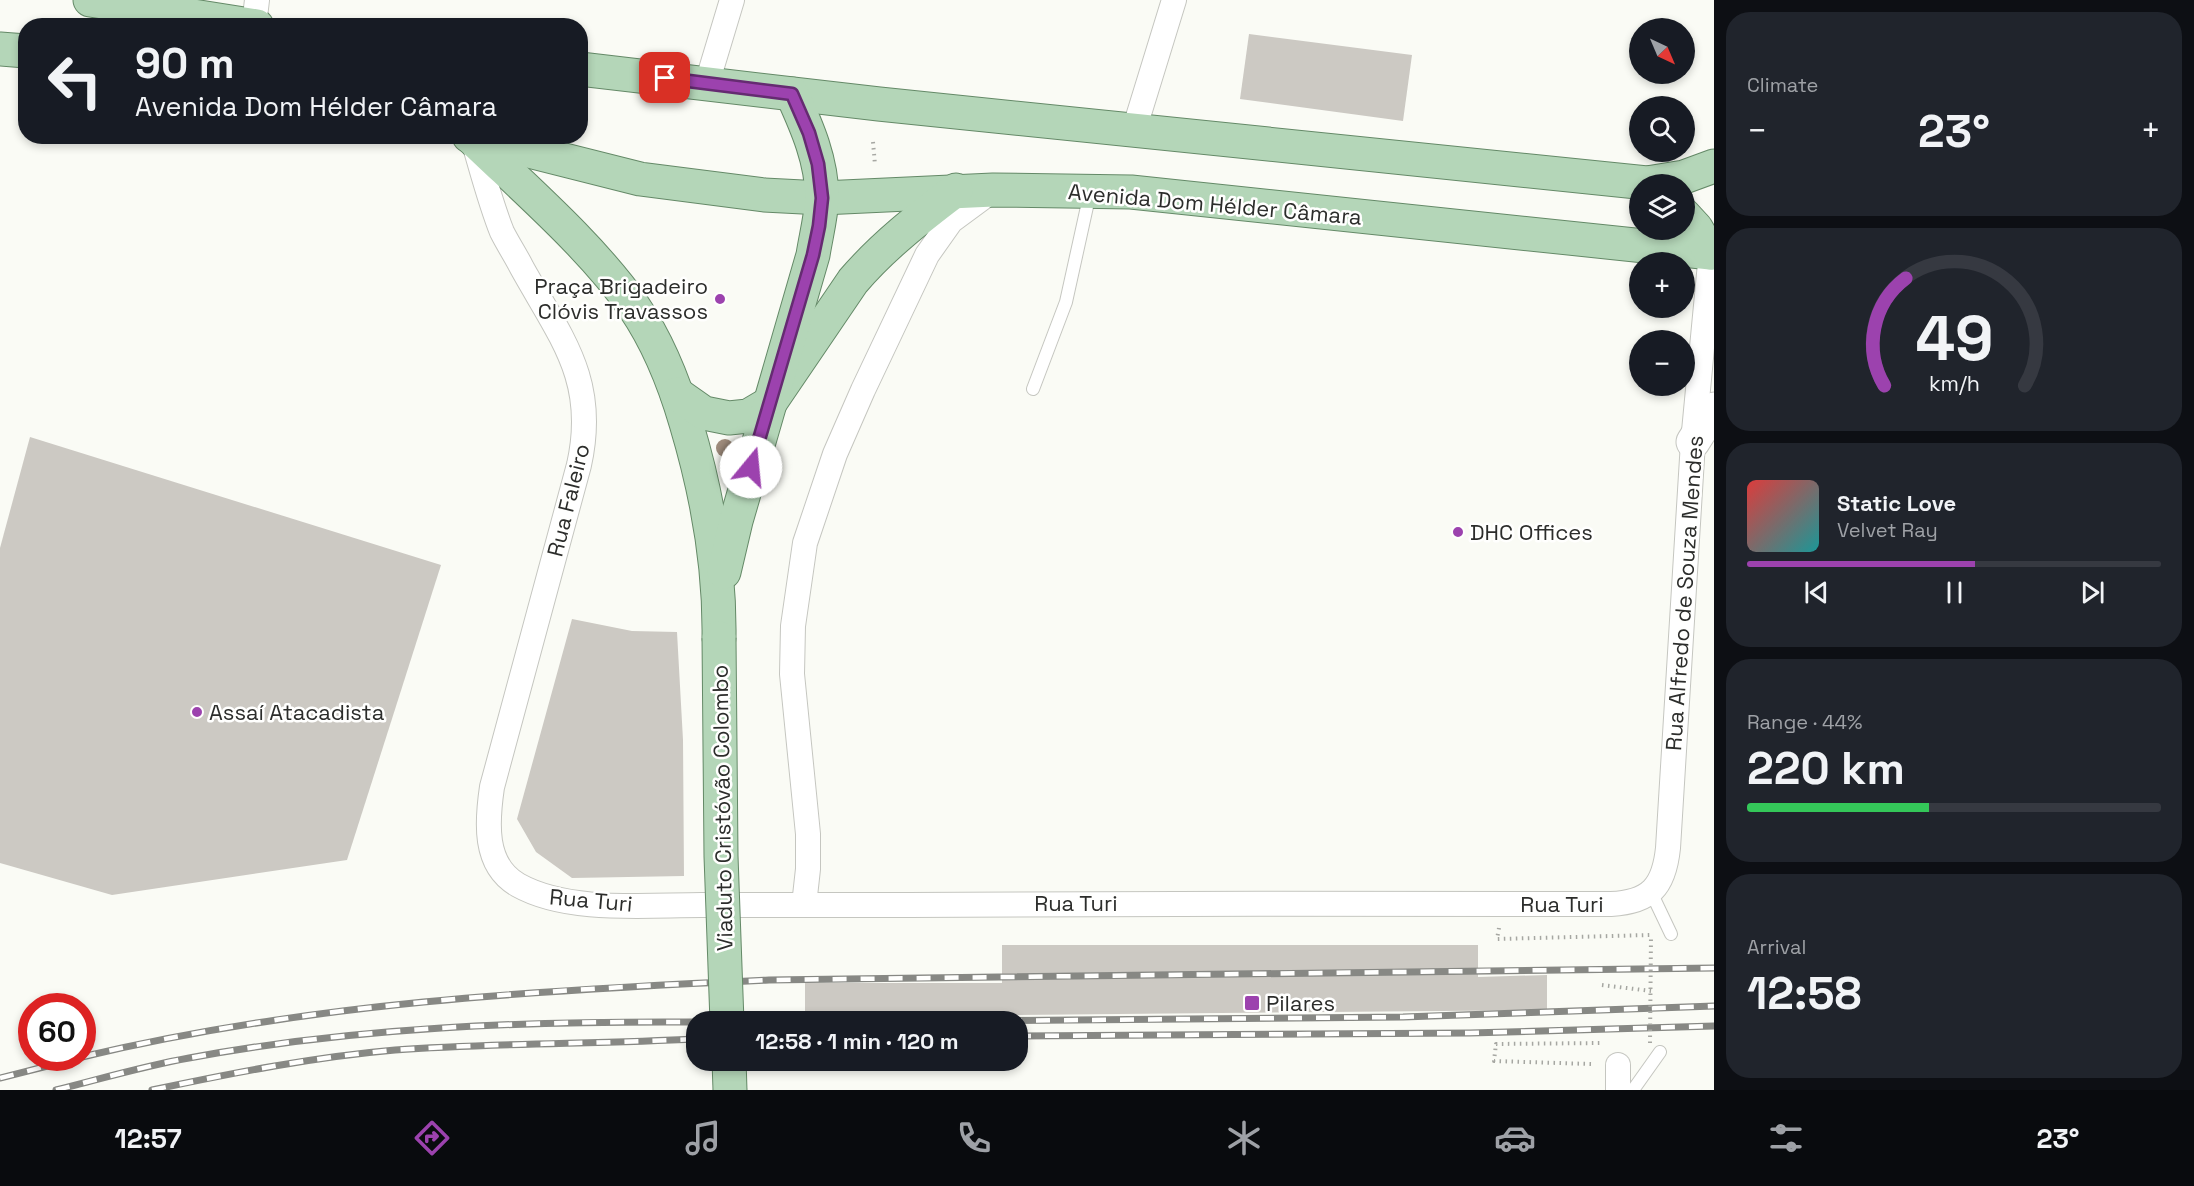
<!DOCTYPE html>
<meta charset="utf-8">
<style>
body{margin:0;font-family:"Space Grotesk",sans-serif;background:#20242c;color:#f1f3f6;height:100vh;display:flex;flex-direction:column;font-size:22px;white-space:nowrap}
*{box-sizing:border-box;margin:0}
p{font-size:20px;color:#9ea1a6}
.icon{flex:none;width:33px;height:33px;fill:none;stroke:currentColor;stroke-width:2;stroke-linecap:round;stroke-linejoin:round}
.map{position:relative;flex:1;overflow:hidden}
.side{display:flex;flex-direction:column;gap:12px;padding:12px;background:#0d0f14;width:480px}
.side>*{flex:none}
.banner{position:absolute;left:18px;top:18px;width:570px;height:126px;border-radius:24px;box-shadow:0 3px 9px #0003;background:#171b24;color:#f1f3f6;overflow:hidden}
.needle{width:39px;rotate:136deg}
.tools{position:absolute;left:1629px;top:18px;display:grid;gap:12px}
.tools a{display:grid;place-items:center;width:66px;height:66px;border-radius:50%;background:#171b24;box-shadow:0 3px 9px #0003;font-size:30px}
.speed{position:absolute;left:18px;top:993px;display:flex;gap:12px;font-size:30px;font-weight:700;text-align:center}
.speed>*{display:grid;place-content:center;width:78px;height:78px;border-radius:50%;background:#171b24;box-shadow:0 3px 9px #0003;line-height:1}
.speed .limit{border:9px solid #d22;background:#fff;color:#111}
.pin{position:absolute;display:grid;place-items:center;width:51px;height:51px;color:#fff;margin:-26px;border-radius:12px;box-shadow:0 3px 9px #0006}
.me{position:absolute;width:66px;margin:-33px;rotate:17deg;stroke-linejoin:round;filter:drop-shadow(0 0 4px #0008)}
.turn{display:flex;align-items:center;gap:21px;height:126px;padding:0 18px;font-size:27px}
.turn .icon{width:78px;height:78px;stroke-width:2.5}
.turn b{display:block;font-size:42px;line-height:51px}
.big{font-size:45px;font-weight:600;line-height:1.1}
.side .tile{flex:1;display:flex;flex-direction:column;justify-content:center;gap:9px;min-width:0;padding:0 21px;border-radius:24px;background:#20242c}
.side .dial{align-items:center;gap:0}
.dial svg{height:156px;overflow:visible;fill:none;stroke:#363941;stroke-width:7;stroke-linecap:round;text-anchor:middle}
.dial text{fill:#f1f3f6;stroke:none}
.song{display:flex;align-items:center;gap:18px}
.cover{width:72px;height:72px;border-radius:9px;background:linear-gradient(135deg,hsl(0 70% 55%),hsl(180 70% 35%))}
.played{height:6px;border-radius:3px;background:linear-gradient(90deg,#9c42ae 55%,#363941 55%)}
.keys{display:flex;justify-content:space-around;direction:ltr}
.heat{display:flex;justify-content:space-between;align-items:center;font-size:33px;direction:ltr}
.charge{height:9px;border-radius:4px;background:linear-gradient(90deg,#34c759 44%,#363941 0)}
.trip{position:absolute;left:686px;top:1011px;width:342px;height:60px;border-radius:24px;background:#171b24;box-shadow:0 3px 9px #0003;font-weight:600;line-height:60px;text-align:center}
.tabs{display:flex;height:96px;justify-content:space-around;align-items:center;background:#090b0e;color:#9ea1a6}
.tabs .icon{width:42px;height:42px}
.tabs .on{color:#9c42ae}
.tabs b{font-size:27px;color:#f1f3f6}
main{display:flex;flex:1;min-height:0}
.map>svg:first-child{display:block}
.building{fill:#ccc9c3}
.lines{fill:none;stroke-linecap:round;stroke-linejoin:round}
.lane-casing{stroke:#c5c6c0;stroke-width:14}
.street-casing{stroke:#c5c6c0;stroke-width:26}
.secondary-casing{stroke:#c5c6c0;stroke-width:35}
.primary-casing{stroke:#648967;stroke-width:35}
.path{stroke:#a6a7a2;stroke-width:4;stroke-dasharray:1.5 4.5;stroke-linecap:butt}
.lane{stroke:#fff;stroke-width:12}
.street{stroke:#fff;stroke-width:24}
.secondary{stroke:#fff;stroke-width:33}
.primary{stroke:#b4d6b8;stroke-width:33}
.rail-casing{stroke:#878884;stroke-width:7}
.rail{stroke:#fffffe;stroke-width:4.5;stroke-dasharray:14;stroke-linecap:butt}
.primary-bridge-casing{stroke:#648967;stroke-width:35;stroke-linecap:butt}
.path-bridge{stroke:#a6a7a2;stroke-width:4;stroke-dasharray:1.5 4.5;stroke-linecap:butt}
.primary-bridge{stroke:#b4d6b8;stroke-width:33}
.tree{fill:#9f8c7c}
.route-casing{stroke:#652b71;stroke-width:15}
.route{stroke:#9c42ae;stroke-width:10}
.poi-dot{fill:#9c42ae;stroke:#fffffe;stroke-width:2}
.labels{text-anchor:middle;stroke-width:5;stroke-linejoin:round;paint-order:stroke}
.street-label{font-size:22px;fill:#2c2d2b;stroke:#fffffe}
.poi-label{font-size:22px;fill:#2c2d2b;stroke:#fffffe;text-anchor:start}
</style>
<main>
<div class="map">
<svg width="1714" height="1090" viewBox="0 0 1714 1090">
<rect width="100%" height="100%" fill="#fafbf5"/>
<!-- building -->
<g class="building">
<polygon points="1249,34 1412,55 1403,121 1240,99"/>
<polygon points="30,437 441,565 347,860 112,895 0,863 0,548"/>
<polygon points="572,619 632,631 677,632 683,740 684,876 572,878 536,852 517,819"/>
<polygon points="1002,945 1478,945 1478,977 1547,975 1547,1010 805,1017 805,983 1002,983"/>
</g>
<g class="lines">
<!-- lane casing -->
<g class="lane-casing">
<g id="lane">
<polyline points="1033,389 1066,302 1090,193"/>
<polyline points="1651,892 1671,934"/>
<polyline points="1633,1090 1660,1052"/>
</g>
</g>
<!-- street casing -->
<g class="street-casing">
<g id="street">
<polyline points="254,25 257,0"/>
<polyline points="707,83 732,0"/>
<polyline points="1134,130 1174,0"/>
<path d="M473,140C482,170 490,202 502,232C508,244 516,256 522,268C561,338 598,380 579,465L492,787C487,821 483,865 518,885C568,913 645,905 702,905C771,905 840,905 908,905C1142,903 1377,904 1611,904C1650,902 1664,887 1668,848L1693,442L1711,253"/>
<polyline points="804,905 808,869 808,834 792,674 793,626 805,543 835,454 863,390 927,255 951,221 993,190"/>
<polyline points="1618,1090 1618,1065"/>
</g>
</g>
<!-- secondary casing -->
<g class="secondary-casing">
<polyline id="secondary" points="1693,442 1714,409"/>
</g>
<!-- primary casing -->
<g class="primary-casing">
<g id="primary">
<polyline points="90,0 257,26"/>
<polyline points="0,49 26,51"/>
<polyline points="580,69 879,104 1647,183 1684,177 1714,166"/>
<polyline points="469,136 640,179 764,195 822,198 993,190 1131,192 1711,253 1714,251"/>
<path d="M473,139C526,190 592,247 634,307C658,342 674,382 686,423C707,493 720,564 719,638"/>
<polyline points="1684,215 1696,228 1711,253"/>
<path d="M677,394L704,413L729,418L748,416L770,403L853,281C883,246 919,218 956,190"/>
<path d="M724,572L736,521L813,255C816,236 821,217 822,198C822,161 807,127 792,94"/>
<polyline points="729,1060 730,1090"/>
</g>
</g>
<!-- path -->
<g class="path">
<polyline points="873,142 875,165"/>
<polyline points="1499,928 1497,939 1650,935"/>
<polyline points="1602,985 1651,991"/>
<polyline points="1591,1064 1494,1061 1496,1044 1602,1043"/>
</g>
<!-- lane -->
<use href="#lane" class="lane"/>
<!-- street -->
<use href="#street" class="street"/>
<!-- secondary -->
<use href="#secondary" class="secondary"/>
<!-- primary -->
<use href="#primary" class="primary"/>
<!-- rail casing -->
<g class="rail-casing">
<g id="rail">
<polyline points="868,1022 1403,1017 1714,1006"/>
<polyline points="1017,1036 1470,1033 1714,1026"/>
<path d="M82,1057C307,1003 539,990 769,980L1714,968"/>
<polyline points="0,1078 79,1058"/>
<path d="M56,1090C100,1079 144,1066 189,1058C356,1027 526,1021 696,1022"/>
<path d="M152,1090C233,1073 313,1057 395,1050C495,1043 596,1044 696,1039"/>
</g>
</g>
<!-- rail -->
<use href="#rail" class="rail"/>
<!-- primary-bridge casing -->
<g class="primary-bridge-casing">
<polyline id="primary-bridge" points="719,638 721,856 727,1022"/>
</g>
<!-- path-bridge -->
<polyline class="path-bridge" points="1650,1043 1651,935"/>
<!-- primary-bridge -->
<use href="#primary-bridge" class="primary-bridge"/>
</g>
<!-- trees -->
<circle class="tree" cx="725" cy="448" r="9"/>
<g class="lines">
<!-- route casing -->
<g class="route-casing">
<polyline id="route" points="665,78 792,94 809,133 818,164 822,198 819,226 813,255 751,467"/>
</g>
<!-- route -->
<use href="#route" class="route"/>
</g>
<!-- markers -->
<g class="poi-dot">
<circle cx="720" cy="299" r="6"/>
<circle cx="1458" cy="532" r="6"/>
<circle cx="197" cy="712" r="6"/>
<rect x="1244" y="995" width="16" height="16" rx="3"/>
</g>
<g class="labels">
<!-- street labels -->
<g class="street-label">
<text transform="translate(1215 204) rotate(5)" y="8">Avenida Dom Hélder Câmara</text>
<text transform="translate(568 500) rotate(-76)" y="8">Rua Faleiro</text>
<text transform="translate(1684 593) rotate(-86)" y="8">Rua Alfredo de Souza Mendes</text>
<text transform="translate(722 808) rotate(-91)" y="8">Viaduto Cristóvão Colombo</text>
<text transform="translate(591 900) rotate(5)" y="8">Rua Turi</text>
<text x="1076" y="911">Rua Turi</text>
<text x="1562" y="912">Rua Turi</text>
</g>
<!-- poi labels -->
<g class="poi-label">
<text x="708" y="294" text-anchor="end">Praça Brigadeiro<tspan x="708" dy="25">Clóvis Travassos</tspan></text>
<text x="1470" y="540">DHC Offices</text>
<text x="209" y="720">Assaí Atacadista</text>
<text x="1266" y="1011">Pilares</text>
</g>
</g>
</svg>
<div class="tools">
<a><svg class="needle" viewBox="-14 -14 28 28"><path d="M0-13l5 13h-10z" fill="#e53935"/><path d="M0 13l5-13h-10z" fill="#9ea1a6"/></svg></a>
<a><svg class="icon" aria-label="search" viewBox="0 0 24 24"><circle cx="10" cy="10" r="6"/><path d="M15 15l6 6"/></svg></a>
<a><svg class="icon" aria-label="layers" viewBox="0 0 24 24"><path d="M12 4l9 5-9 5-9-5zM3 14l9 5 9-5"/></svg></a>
<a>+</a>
<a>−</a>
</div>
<div class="speed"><div class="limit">60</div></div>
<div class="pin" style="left:665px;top:78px;background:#d93025"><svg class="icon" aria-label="arrive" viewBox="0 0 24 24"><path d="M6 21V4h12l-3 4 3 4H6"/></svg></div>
<svg class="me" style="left:751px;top:467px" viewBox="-20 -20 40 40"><circle r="19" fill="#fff"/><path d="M0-13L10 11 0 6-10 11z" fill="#9c42ae"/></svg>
<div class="trip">12:58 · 1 min · 120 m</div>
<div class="banner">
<div class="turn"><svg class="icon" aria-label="left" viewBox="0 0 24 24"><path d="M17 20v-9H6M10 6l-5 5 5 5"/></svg><div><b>90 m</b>Avenida Dom Hélder Câmara</div></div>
</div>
</div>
<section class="side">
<div class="tile"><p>Climate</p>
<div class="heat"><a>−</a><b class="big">23°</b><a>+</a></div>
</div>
<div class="tile dial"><svg viewBox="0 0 100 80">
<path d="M14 69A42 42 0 1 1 86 69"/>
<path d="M14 69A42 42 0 0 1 25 14" stroke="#9c42ae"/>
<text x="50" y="56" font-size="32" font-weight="700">49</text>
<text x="50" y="72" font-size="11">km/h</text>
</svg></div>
<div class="tile">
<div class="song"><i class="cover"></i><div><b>Static Love</b><p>Velvet Ray</p></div></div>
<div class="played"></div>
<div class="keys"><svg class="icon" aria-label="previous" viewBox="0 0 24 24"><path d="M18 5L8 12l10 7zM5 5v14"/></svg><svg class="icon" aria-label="pause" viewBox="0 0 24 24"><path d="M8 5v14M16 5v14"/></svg><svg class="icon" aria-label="next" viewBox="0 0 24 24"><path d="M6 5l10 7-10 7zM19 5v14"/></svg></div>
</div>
<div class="tile"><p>Range · 44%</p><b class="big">220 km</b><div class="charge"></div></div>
<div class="tile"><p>Arrival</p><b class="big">12:58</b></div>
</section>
</main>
<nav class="tabs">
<b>12:57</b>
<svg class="icon on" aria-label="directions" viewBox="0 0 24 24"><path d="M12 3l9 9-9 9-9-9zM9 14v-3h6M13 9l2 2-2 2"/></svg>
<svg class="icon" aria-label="music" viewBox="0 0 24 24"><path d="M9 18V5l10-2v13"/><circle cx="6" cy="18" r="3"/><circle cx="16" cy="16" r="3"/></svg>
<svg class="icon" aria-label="phone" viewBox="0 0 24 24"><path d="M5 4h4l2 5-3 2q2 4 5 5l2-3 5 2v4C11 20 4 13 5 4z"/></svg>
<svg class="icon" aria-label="climate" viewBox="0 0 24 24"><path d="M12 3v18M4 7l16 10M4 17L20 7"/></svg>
<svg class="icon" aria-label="car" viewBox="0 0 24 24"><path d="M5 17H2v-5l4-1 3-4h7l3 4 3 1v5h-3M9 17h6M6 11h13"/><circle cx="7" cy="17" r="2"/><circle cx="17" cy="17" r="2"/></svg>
<svg class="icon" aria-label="filters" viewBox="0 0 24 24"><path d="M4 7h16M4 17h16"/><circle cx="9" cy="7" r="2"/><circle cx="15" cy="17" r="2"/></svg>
<b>23°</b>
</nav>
